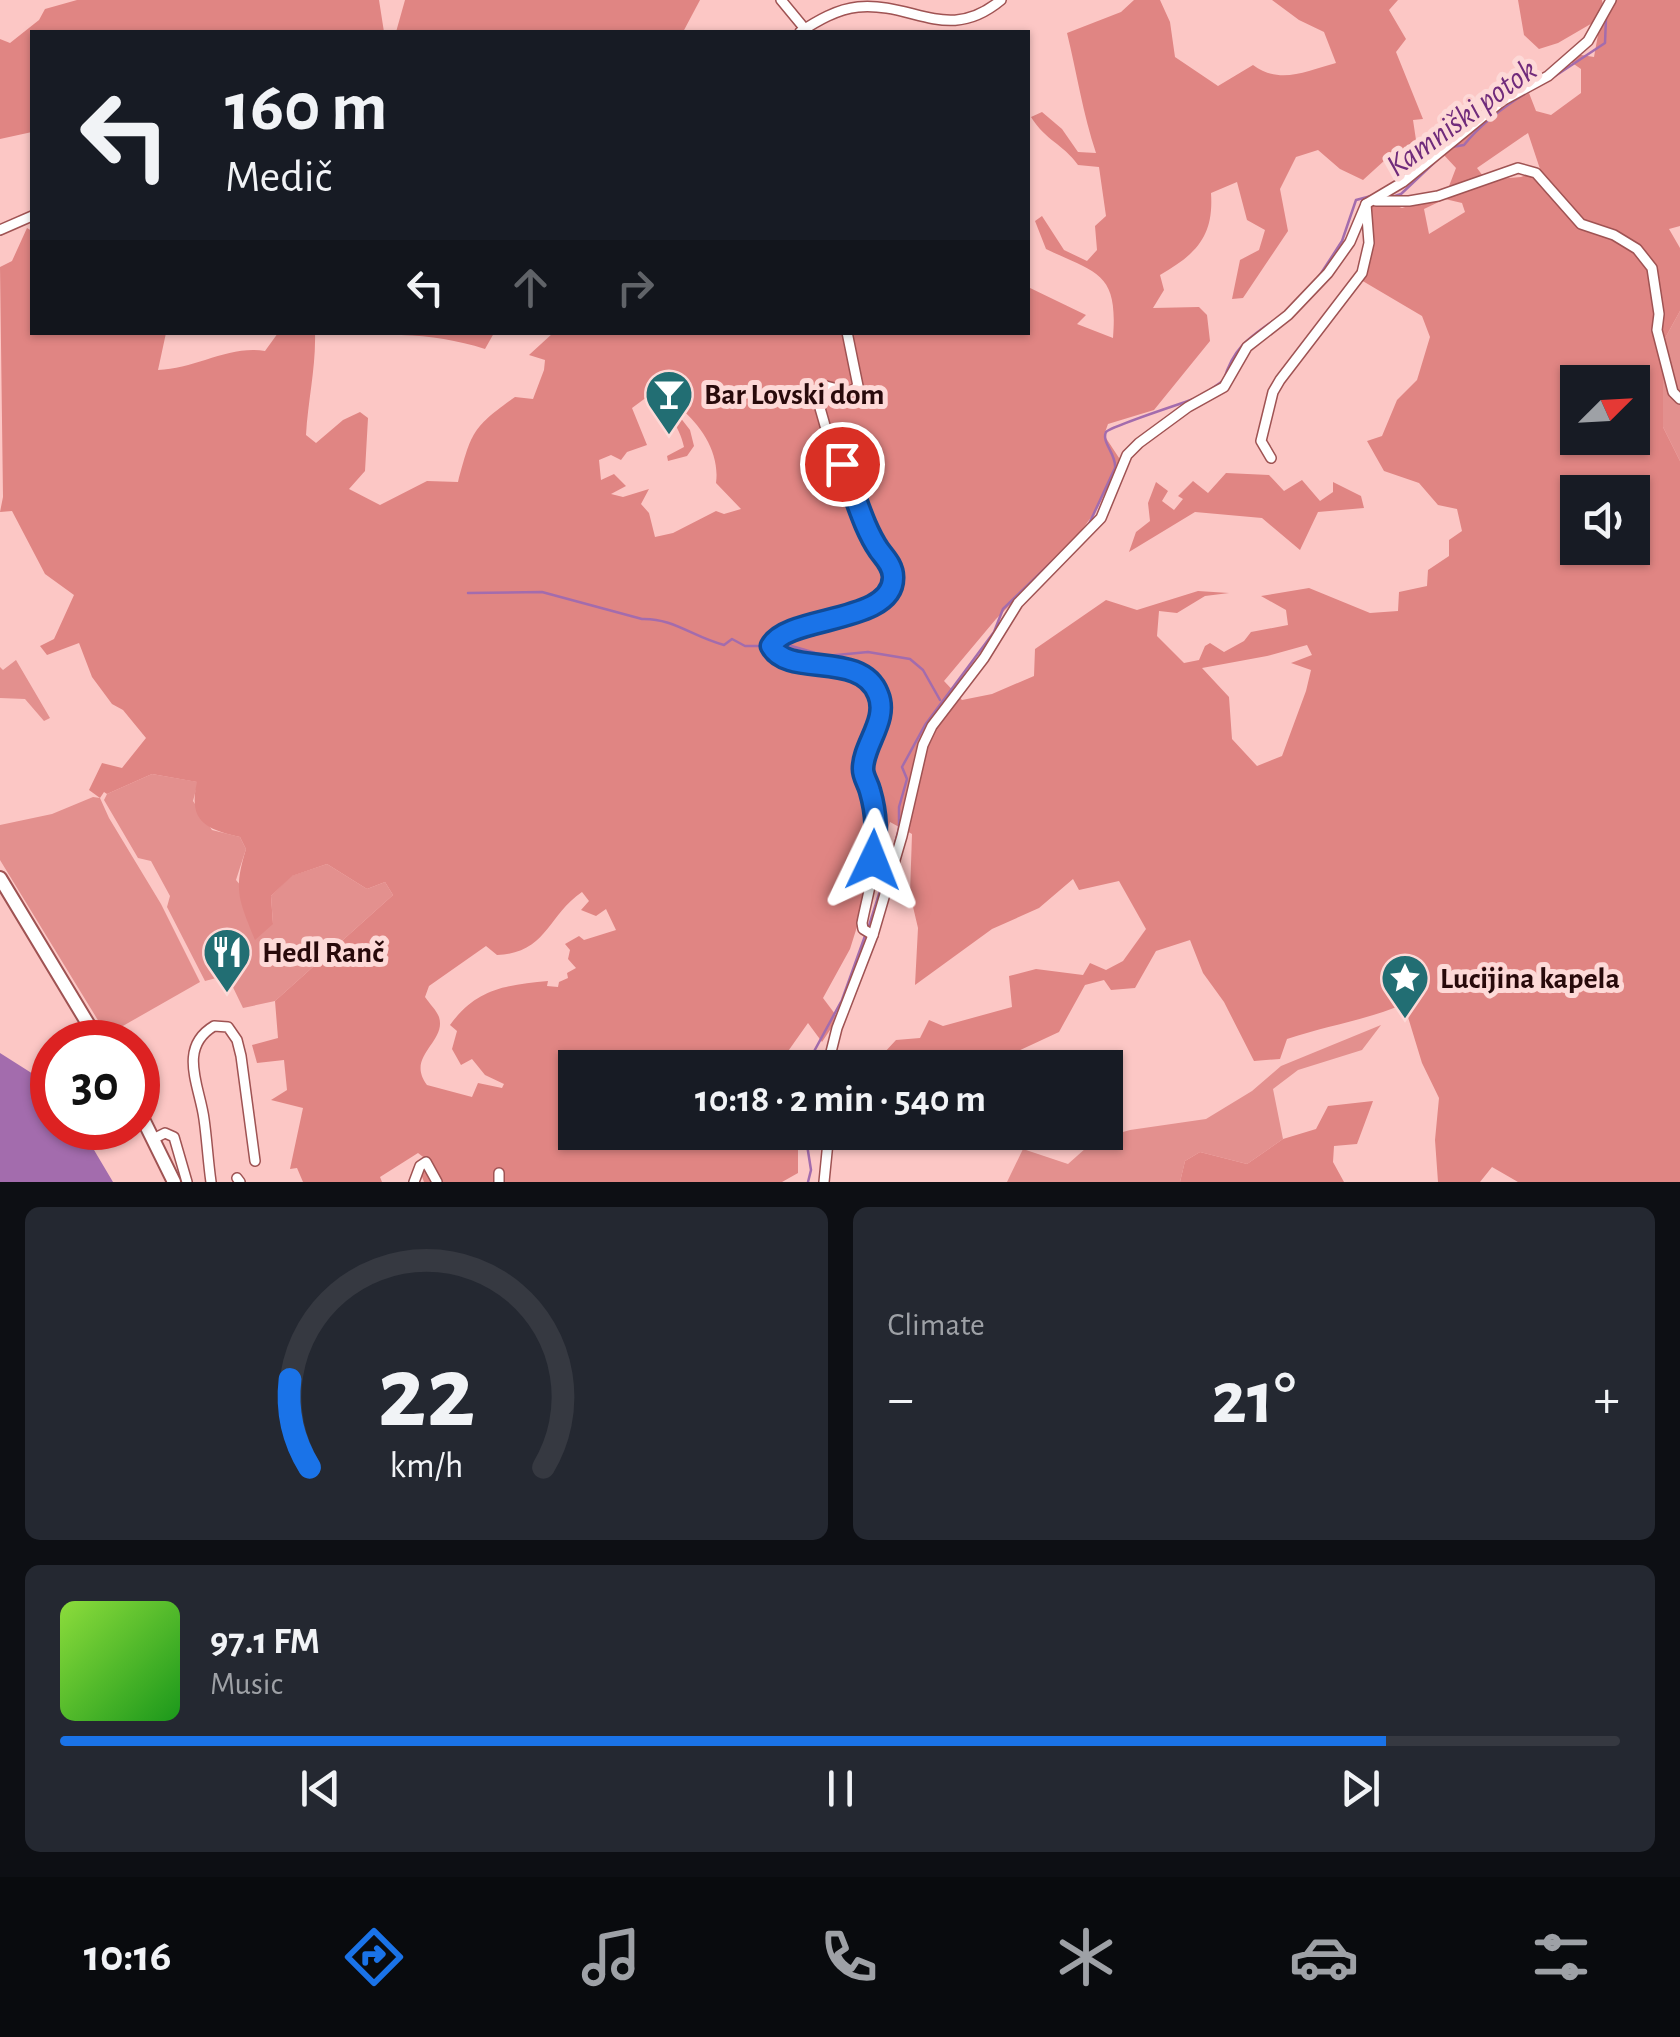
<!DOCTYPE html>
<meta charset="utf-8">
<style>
body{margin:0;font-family:"Alegreya Sans",sans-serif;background:#242831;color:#f1f3f6;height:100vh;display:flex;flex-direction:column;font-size:38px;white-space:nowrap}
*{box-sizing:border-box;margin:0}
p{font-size:32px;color:#9ea1a6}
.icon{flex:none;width:55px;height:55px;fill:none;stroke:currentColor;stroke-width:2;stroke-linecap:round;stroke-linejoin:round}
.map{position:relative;height:1182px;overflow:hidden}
.panel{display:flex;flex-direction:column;gap:25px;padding:25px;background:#0d0f14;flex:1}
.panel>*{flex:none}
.top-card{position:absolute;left:30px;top:30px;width:1000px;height:305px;border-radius:0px;box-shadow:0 2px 8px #0004;background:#171b24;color:#f1f3f6;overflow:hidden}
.needle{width:65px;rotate:66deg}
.buttons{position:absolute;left:1560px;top:365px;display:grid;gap:20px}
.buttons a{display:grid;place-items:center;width:90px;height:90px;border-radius:0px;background:#171b24;box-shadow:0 2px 8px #0004;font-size:50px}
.speed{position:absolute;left:30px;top:1020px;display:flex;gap:20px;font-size:50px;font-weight:700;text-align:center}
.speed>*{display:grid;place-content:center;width:130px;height:130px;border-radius:50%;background:#171b24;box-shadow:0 2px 8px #0004;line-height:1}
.speed .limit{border:15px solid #d22;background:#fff;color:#111}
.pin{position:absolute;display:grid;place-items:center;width:85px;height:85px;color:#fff;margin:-42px;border:5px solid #fff;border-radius:50%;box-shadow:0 2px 10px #0007}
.me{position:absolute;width:110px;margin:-55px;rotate:2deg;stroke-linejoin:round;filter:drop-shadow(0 0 8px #0008)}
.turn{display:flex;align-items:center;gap:35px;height:210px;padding:0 30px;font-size:45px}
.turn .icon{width:130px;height:130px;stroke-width:2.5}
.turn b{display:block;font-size:70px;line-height:85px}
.lanes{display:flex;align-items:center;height:95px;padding:0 30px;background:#0003;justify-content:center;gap:50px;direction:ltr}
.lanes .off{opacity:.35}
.big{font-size:75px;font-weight:700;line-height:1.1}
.panel .tile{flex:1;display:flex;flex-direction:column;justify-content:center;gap:15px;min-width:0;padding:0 35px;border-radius:15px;background:#242831}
.panel .dial{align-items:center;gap:0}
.dial svg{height:260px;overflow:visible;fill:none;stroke:#363941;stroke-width:7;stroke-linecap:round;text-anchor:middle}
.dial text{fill:#f1f3f6;stroke:none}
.song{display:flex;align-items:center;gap:30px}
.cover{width:120px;height:120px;border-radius:15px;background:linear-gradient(135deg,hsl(90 70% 55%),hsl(120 70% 35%))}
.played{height:10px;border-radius:5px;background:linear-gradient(90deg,#1a73e8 85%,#363941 85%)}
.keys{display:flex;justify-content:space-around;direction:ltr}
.heat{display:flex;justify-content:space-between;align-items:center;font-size:55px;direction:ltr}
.panel .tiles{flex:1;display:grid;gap:25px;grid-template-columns:1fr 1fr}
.tile:last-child{grid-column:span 2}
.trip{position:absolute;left:558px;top:1050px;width:565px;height:100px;border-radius:0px;background:#171b24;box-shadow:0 2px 8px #0004;font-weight:700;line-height:100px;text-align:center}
.menu{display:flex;height:160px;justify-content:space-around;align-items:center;background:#090b0e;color:#9ea1a6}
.menu .icon{width:70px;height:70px}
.menu .on{color:#1a73e8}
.menu b{font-size:45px;color:#f1f3f6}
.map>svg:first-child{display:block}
.green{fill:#e3908e}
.forest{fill:#e08583;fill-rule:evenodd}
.water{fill:#a36cad}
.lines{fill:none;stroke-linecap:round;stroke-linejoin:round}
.stream{stroke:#a36cad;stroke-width:2.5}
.street-casing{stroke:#9f5353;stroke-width:12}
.primary-casing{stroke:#9f5353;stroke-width:16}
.street{stroke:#fff;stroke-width:9}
.primary{stroke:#fff;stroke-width:12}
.route-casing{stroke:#114b97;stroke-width:25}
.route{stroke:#1a73e8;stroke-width:18}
.labels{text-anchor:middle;stroke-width:10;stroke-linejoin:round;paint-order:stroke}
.poi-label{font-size:30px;font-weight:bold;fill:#280a0b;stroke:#fdd9d7;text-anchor:start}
.water-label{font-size:32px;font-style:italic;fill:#702b7b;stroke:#fdd9d7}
</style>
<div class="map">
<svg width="1680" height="1182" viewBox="0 0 1680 1182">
<rect width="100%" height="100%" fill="#fcc7c5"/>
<!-- green -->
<g class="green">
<polygon points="1680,311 1680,461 1663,427 1663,342"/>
<polygon points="16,660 50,718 44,721 25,699 0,698 0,667 3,670"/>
<polygon points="152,774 198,782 193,801 212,830 240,837 246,849 236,880 273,924 271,896 291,876 327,864 367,889 385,882 393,895 275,1001 243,1008 229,979 224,976 205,981 167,907 170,896 151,861 138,858 104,800 107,794"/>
<polygon points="93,797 100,798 109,818 161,904 200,982 107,1035 0,860 0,825 52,814"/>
<polygon points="1381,1025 1362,1050 1298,1070 1273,1089 1283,1139 1247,1164 1200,1152 1185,1161 1180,1182 1007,1182 1023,1149 1068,1164 1095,1140 1130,1130 1206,1119 1252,1091 1281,1066"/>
</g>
<!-- forest -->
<g class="forest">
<polygon points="77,0 379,0 384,32 32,32 32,132 0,139 0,39 10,43 39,20 45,9"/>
<polygon points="405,0 700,0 683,32 396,32"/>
<path d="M1134,0H1160L1170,22L1175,57L1218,86L1253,65C1280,85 1306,71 1336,63L1324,32L1299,20L1272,0H1398L1389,10L1406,39L1396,52L1423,119L1413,120L1416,140L1398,165L1385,160L1363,180L1340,169L1318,150L1296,157L1280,189L1288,231L1243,298L1232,299L1240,260L1259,250L1265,230L1247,220L1237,182L1211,193C1214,237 1196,254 1160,275L1164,290L1153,308L1199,307L1207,315L1210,341L1154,410L1108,424L1104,435L1121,461L1097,509L1074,541L996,619L944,681L962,700L992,694L1034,676L1035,649L1106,600L1137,610L1198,591L1229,593L1205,596L1177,613L1159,611L1157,636L1184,663L1199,660L1205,646L1210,643L1224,652L1244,641L1251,632L1288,625L1286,610L1261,596L1309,588L1370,613L1398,611L1399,592L1427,586L1428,570L1449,556V540L1462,531L1457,509L1438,505L1419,483L1384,471L1367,441L1382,436L1397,400L1417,380L1430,337L1422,316L1361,280L1372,250L1365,226L1369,207L1384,201L1402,208L1446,194L1456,168L1443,154L1489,114L1529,93L1536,111L1551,115L1581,93V69L1568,60L1575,54L1594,57L1601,18L1558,43L1539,49L1524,35L1518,0H1602L1603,6L1614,0H1680V226L1669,229L1680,248V311L1663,342V427L1680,461V1182H1518L1492,1167L1480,1182H1438L1435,1140L1439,1098L1422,1063L1404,1004C1366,1020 1326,1026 1287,1039L1280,1059L1254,1061L1224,1002L1203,973L1190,940L1156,951L1135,988L1111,990L1104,980L1085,985L1059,1032L1014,1053L999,1065L1003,1067H871L896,1040L920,1038L929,1020L943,1026L1012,1007L1009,976L1036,969L1083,975L1090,963L1106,970L1123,961L1146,929L1119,881L1079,890L1073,879L1039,908L992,929L915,985L918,928L910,894L912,834L890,822L850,949L823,998L838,1018L822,1042L808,1023L779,1064L780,1067L575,1068V1132L798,1133V1173L782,1182H424L421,1174L427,1160L418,1153L380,1177L382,1182H303L297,1168L290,1169L303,1108L271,1100L287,1090L284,1060L257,1063L252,1045L278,1038L275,1001L393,895L385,882L367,889L327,864L292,876L271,896L273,924L255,940C239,900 233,891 246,849L240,837C205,829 188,821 197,782L152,774L107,794L104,792L100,798L89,790L102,763L122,768L146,738L123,710L112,704L92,677L79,643L47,655L40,646L54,639L74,595L45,574L12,511L0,512L3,497L0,267L12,261L27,228L32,231V332L166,333L158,370C195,369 229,345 265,351L278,333H315C316,367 308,400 306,435L316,443L343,420L360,412L368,418L365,471L349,489L380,505L427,481L458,482C472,431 472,428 515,397L533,399L544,370L545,360L529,355L553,333L1028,332V287L1086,315L1077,324L1113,338C1118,273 1099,274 1046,249L1035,221L1042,216L1064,250L1087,261L1097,250L1095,226L1106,216L1099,167L1078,165C1062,143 1046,141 1031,117L1042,112L1062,129L1078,152L1096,153C1083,114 1077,74 1067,33L1121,12ZM1528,133L1540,169L1521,177L1486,180L1477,168ZM1445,199L1462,203L1465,212L1429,234L1424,209ZM1578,382H1632V438H1578ZM651,394C666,411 679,424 684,447L667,456L668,461L687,456L694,446L690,430L676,412L680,408C702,426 720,454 716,483L741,509L724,514L716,511L673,533L655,537L649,513L641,504L649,489L623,497L611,494L626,486L614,474L601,480L599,460L611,455L621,460L627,452L647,445L632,408ZM1578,492H1632V548H1578ZM1307,645L1312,655L1291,663L1311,670L1306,691L1282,756L1257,766L1232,739L1229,697L1202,668L1267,656ZM582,892L589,901L581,910L596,916L606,909L616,930L584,940L579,936L565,944L570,950L568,959L576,968L567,973L568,978L559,982L558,987L547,986L548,981C505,985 476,989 450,1025L457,1031L452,1049L461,1065L472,1059L485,1075L504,1084L502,1088L478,1083L472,1097L427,1085C405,1056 447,1042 439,1017C437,1011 429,1003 425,997L429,986L486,946L497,955C547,953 547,916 582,892Z"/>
<path d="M402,332H494V333L485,349C457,340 431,336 401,335Z"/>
<polygon points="1226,473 1269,475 1284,491 1302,480 1320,501 1333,492 1333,482 1361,496 1364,508 1318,512 1300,550 1262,518 1195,512 1129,552 1136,532 1150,521 1148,503 1156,482 1168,491 1162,501 1174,510 1183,499 1178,496 1193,481 1208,493"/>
<polygon points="1373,1101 1357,1144 1334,1146 1333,1162 1344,1182 1180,1182 1185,1161 1200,1152 1247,1164 1283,1139 1316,1129 1328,1106"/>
</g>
<!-- water -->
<polygon class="water" points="0,1053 52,1086 52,1128 81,1128 113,1182 0,1182"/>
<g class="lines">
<!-- stream -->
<g class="stream">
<polyline points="1549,80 1605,43 1606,18"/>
<path d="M1452,147L1464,145C1484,120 1510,102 1538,86"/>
<polyline points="1392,197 1401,194 1439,158"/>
<polyline points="1318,278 1342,241 1356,200 1375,195"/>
<path d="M1210,390L1224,380C1232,350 1248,338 1273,321"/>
<path d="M1089,524L1115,468C1117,455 1101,442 1106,432C1109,427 1183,403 1194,399"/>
<path d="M468,593L542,592L642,619C673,618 693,637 724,645L732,639L745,646H761"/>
<polyline points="781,643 826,656 868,652 910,659 923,670 940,700"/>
<polyline points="894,848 899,828 899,807 907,779 902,767 925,725 994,632 1003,609 1063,551"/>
<polyline points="868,929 891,856"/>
<polyline points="805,1068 842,1000 865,936"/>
<polyline points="805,1132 811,1170 808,1182"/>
</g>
<!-- street casing -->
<g class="street-casing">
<g id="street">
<polyline points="781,0 805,29"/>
<path d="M800,32C817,21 837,9 858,7C914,2 948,44 1001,0"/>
<polyline points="1376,201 1409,201 1438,196 1518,168 1536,173 1581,224 1614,235 1637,249 1652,268 1659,314 1657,330 1673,392 1680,399"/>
<polyline points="0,230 32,216"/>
<path d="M847,332L858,386L850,392L826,386L816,394L828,436L851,481L869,531L890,566L892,584C877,624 787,617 771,646L782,657L864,675C902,711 862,733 863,769C864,786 875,804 877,822C880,854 868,892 862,923L863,929L873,935"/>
<polyline points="1271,458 1261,441 1273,392 1280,380 1362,273 1369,243 1366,204"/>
<polyline points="827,1068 837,1028 873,935 902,836 923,745 932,726 984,658 1018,603 1101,518 1127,455 1139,443 1188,407 1224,387 1247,347 1288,315 1328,273 1350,242 1366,204 1403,182 1502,101 1548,76 1588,41 1611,0"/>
<polyline points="153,1139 165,1133 174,1137 187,1182"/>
<polyline points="237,1178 240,1182"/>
<path d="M211,1182C208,1161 207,1140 204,1119C200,1087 177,1048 214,1026L228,1027L237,1040L241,1056L255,1161"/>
<polyline points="414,1182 420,1166 426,1162 437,1182"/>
<polyline points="499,1182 499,1173"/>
<polyline points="824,1182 829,1132"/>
</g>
</g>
<!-- primary casing -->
<g class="primary-casing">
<g id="primary">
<polyline points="0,878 99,1042"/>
<polyline points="138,1109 174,1182"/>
</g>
</g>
<!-- street -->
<use href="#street" class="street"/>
<!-- primary -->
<use href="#primary" class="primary"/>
</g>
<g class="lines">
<!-- route casing -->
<g class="route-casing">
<path id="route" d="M842,464C855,492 862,525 879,550C885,558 893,566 893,577C894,624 787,615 771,646C788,678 861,650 878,694C889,720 863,744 863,769C863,777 868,783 870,791C877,815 877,835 873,860"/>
</g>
<!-- route -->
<use href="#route" class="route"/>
</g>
<!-- icons -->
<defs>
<g id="bar-pin" transform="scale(2.5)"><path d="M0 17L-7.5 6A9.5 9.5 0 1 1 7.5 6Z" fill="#226e73" stroke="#fdd9d7"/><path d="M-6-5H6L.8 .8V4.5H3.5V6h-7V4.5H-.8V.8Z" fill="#fff"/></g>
<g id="restaurant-pin" transform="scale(2.5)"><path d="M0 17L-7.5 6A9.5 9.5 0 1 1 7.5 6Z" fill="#226e73" stroke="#fdd9d7"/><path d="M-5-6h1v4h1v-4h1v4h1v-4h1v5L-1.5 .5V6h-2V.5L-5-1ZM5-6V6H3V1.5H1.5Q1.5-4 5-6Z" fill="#fff"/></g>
<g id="sight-pin" transform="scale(2.5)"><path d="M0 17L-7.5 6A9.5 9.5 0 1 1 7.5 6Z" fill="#226e73" stroke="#fdd9d7"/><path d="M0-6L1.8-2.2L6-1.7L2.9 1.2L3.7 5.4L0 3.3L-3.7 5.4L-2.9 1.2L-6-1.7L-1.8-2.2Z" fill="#fff"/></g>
</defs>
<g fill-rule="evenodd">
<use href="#bar-pin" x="669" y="394"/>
<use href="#restaurant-pin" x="227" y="952"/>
<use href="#sight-pin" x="1405" y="978"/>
</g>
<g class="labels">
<!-- poi labels -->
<g class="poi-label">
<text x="704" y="404">Bar Lovski dom</text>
<text x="262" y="962">Hedl Ranč</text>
<text x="1440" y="988">Lucijina kapela</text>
</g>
<!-- water labels -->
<g class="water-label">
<text transform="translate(1461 117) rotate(-36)" y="11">Kamniški potok</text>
</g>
</g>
</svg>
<div class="buttons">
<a><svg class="needle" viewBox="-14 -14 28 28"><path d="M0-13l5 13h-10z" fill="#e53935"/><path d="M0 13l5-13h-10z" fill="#9ea1a6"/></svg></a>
<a><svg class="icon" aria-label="sound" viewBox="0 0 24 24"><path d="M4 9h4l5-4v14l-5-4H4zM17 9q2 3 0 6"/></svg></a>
</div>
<div class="speed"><div class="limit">30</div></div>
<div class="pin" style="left:842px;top:464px;background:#d93025"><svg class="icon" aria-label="arrive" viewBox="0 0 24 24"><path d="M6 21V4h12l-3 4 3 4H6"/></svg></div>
<svg class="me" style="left:873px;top:860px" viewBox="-20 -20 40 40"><path d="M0-17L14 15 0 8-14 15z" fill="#1a73e8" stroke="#fff" stroke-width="4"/></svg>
<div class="trip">10:18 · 2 min · 540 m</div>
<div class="top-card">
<div class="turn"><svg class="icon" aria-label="left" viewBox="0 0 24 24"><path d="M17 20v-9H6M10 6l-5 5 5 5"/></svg><div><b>160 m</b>Medič</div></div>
<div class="lanes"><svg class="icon" aria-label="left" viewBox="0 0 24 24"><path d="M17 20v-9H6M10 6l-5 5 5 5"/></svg><svg class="icon off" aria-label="ahead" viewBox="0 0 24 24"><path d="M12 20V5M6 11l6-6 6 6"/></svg><svg class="icon off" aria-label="right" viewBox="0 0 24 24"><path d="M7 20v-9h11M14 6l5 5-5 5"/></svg></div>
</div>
</div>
<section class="panel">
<div class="tiles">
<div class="tile dial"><svg viewBox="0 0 100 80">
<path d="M14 69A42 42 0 1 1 86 69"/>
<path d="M14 69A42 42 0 0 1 8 42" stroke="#1a73e8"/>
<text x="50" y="56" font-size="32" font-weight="700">22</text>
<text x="50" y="72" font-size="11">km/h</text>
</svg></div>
<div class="tile"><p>Climate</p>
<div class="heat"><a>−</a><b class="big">21°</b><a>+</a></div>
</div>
<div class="tile">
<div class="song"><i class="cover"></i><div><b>97.1 FM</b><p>Music</p></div></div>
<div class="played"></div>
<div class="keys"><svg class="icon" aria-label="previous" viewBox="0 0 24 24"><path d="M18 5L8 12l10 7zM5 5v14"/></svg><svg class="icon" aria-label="pause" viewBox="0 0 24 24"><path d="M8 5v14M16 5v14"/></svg><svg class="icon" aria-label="next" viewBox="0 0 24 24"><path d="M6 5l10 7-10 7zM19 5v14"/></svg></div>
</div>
</div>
</section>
<nav class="menu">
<b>10:16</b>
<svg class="icon on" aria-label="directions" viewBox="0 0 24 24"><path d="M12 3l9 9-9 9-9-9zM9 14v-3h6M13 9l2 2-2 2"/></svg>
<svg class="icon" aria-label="music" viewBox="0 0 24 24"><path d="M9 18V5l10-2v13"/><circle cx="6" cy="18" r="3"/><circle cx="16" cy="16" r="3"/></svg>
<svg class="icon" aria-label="phone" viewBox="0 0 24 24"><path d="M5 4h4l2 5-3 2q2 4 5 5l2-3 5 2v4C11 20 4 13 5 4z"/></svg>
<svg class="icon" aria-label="climate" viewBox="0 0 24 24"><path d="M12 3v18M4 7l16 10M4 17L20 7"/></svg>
<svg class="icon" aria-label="car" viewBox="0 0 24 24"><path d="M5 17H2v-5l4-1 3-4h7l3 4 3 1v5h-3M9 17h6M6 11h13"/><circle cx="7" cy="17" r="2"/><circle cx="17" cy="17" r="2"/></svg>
<svg class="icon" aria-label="filters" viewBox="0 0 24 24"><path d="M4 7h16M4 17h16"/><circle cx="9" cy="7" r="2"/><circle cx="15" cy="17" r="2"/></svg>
</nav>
